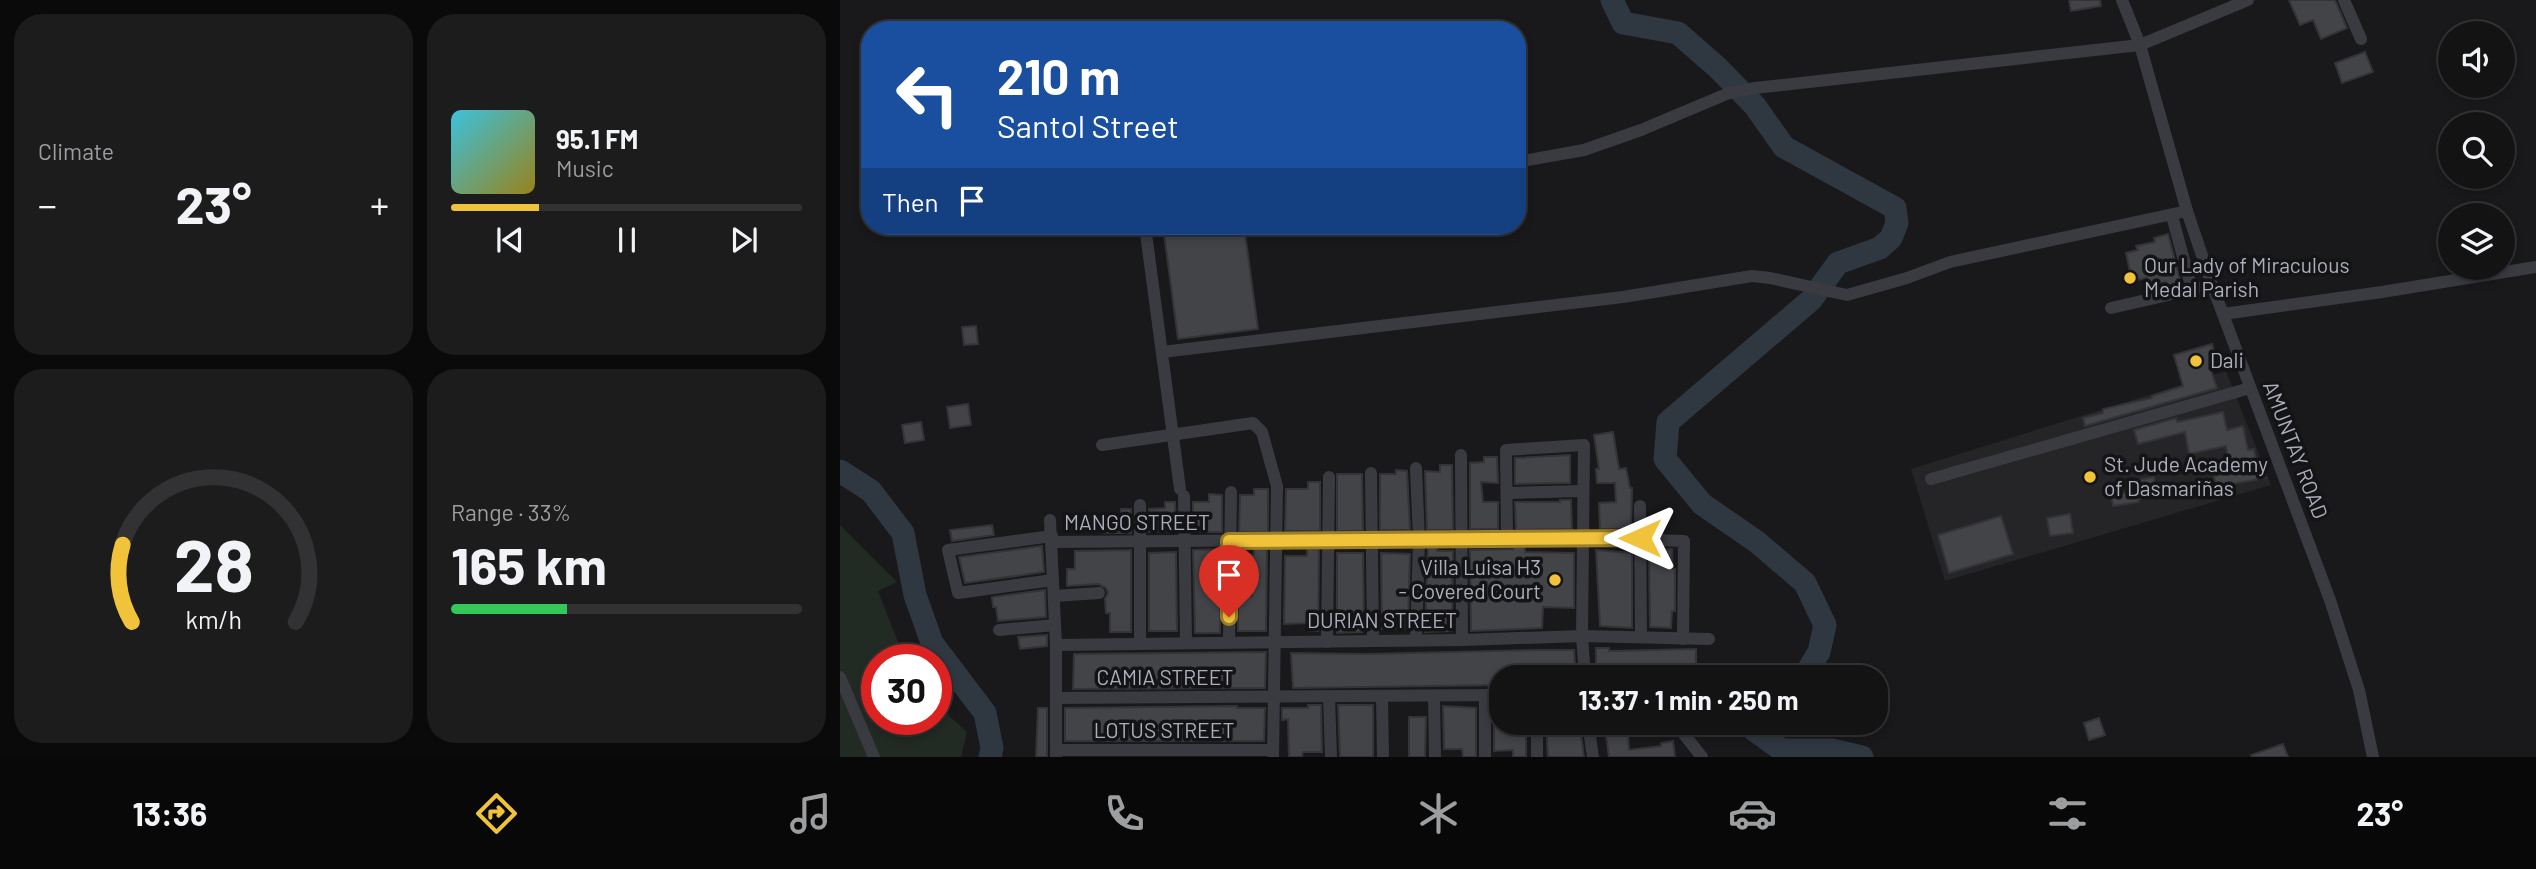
<!DOCTYPE html>
<meta charset="utf-8">
<style>
body{margin:0;font-family:Barlow,sans-serif;background:#1c1c1d;color:#f1f3f6;height:100vh;display:flex;flex-direction:column;font-size:26px;white-space:nowrap}
*{box-sizing:border-box;margin:0}
p{font-size:23px;color:#9d9ea0}
.icon{flex:none;width:38px;height:38px;fill:none;stroke:currentColor;stroke-width:2;stroke-linecap:round;stroke-linejoin:round}
.map{position:relative;flex:1;overflow:hidden}
.drawer{display:flex;flex-direction:column;gap:14px;padding:14px;background:#0a0a0b;width:840px}
.drawer>*{flex:none}
.guide{position:absolute;left:21px;top:21px;width:665px;height:214px;border-radius:28px;box-shadow:0 4px 10px #0003,0 0 0 2px #323234;background:#1a4fa0;color:#fff;overflow:hidden}
.tools{position:absolute;left:1598px;top:21px;display:grid;gap:14px}
.tools a{display:grid;place-items:center;width:77px;height:77px;border-radius:50%;background:#131314;box-shadow:0 4px 10px #0003,0 0 0 2px #323234;font-size:35px}
.speed{position:absolute;left:21px;top:644px;display:flex;gap:14px;font-size:35px;font-weight:700;text-align:center}
.speed>*{display:grid;place-content:center;width:91px;height:91px;border-radius:50%;background:#131314;box-shadow:0 4px 10px #0003,0 0 0 2px #323234;line-height:1}
.speed .limit{border:10px solid #d22;background:#fff;color:#111}
.pin{position:absolute;display:grid;place-items:center;width:60px;height:60px;color:#fff;margin:-72px -30px;border-radius:50% 50% 50% 0;rotate:-45deg;box-shadow:0 0 7px #0007}
.pin .icon{rotate:45deg}
.me{position:absolute;width:77px;margin:-38px;rotate:270deg;stroke-linejoin:round;filter:drop-shadow(0 0 5px #0008)}
.turn{display:flex;align-items:center;gap:24px;height:147px;padding:0 21px;font-size:32px}
.turn .icon{width:91px;height:91px;stroke-width:2.5}
.turn b{display:block;font-size:49px;line-height:60px}
.then{display:flex;align-items:center;height:66px;padding:0 21px;background:#0003;gap:14px;font-size:26px}
.big{font-size:52px;font-weight:700;line-height:1.1}
.drawer .widget{flex:1;display:flex;flex-direction:column;justify-content:center;gap:10px;min-width:0;padding:0 24px;border-radius:28px;background:#1c1c1d}
.drawer .dial{align-items:center;gap:0}
.dial svg{height:182px;overflow:visible;fill:none;stroke:#323234;stroke-width:7;stroke-linecap:round;text-anchor:middle}
.dial text{fill:#f1f3f6;stroke:none}
.song{display:flex;align-items:center;gap:21px}
.cover{width:84px;height:84px;border-radius:10px;background:linear-gradient(135deg,hsl(190 70% 55%),hsl(50 70% 35%))}
.played{height:7px;border-radius:4px;background:linear-gradient(90deg,#f1c33b 25%,#323234 25%)}
.keys{display:flex;justify-content:space-around;direction:ltr}
.heat{display:flex;justify-content:space-between;align-items:center;font-size:38px;direction:ltr}
.charge{height:10px;border-radius:5px;background:linear-gradient(90deg,#34c759 33%,#323234 0)}
.drawer .tiles{flex:1;display:grid;gap:14px;grid-template-columns:repeat(2,1fr)}
.trip{position:absolute;left:649px;top:665px;width:399px;height:70px;border-radius:28px;background:#131314;box-shadow:0 4px 10px #0003,0 0 0 2px #323234;font-weight:700;line-height:70px;text-align:center}
.tabs{display:flex;height:112px;justify-content:space-around;align-items:center;background:#080808;color:#9d9ea0}
.tabs .icon{width:49px;height:49px}
.tabs .active{color:#f1c33b}
.tabs b{font-size:32px;color:#f1f3f6}
main{display:flex;flex:1;min-height:0}
.map>svg:first-child{display:block}
.built{fill:#252528}
.green{fill:#212a23}
.lines{fill:none;stroke-linecap:round;stroke-linejoin:round}
.river{stroke:#2f3740;stroke-width:23}
.building{fill:#434448;stroke:#343337;stroke-width:2}
.minor{stroke:#3a3b40;stroke-width:12}
.route-casing{stroke:#9d7f26;stroke-width:18}
.route{stroke:#f1c33b;stroke-width:12}
.poi-dot{fill:#f1c33b;stroke:#141416;stroke-width:2.5}
.labels{text-anchor:middle;stroke-width:7;stroke-linejoin:round;paint-order:stroke}
.poi-label{font-size:21px;fill:#acafbb;stroke:#141416;text-anchor:start}
.street-label{font-size:21px;fill:#acafbb;stroke:#141416}
</style>
<main>
<section class="drawer">
<div class="tiles">
<div class="widget"><p>Climate</p>
<div class="heat"><a>−</a><b class="big">23°</b><a>+</a></div>
</div>
<div class="widget">
<div class="song"><i class="cover"></i><div><b>95.1 FM</b><p>Music</p></div></div>
<div class="played"></div>
<div class="keys"><svg class="icon" aria-label="previous" viewBox="0 0 24 24"><path d="M18 5L8 12l10 7zM5 5v14"/></svg><svg class="icon" aria-label="pause" viewBox="0 0 24 24"><path d="M8 5v14M16 5v14"/></svg><svg class="icon" aria-label="next" viewBox="0 0 24 24"><path d="M6 5l10 7-10 7zM19 5v14"/></svg></div>
</div>
<div class="widget dial"><svg viewBox="0 0 100 80">
<path d="M14 69A42 42 0 1 1 86 69"/>
<path d="M14 69A42 42 0 0 1 10 35" stroke="#f1c33b"/>
<text x="50" y="56" font-size="32" font-weight="700">28</text>
<text x="50" y="72" font-size="11">km/h</text>
</svg></div>
<div class="widget"><p>Range · 33%</p><b class="big">165 km</b><div class="charge"></div></div>
</div>
</section>
<div class="map">
<svg width="1696" height="757" viewBox="0 0 1696 757">
<rect width="100%" height="100%" fill="#19191b"/>
<!-- built -->
<polygon class="built" points="1386,371 1431,485 1105,581 1071,469"/>
<!-- green -->
<polygon class="green" points="0,525 57,582 38,591 65,660 37,660 37,719 96,719 96,704 127,732 121,757 0,757"/>
<g class="lines">
<!-- river -->
<g class="river">
<polyline points="772,0 783,23 838,33 878,68 915,106 944,147 1055,208 1057,223 1051,238 1040,248 998,263 971,300 828,422 825,459 862,504 917,542 965,583 985,625 979,652 964,677"/>
<polyline points="0,471 31,491 63,533 75,595 92,643 145,713 152,748 150,757"/>
<polyline points="916,723 914,730 942,750 992,750 1022,757"/>
</g>
</g>
<!-- building -->
<g class="building">
<polygon points="1229,0 1260,0 1261,6 1231,11"/>
<polygon points="1449,0 1495,0 1507,28 1481,39 1473,20 1460,25"/>
<polygon points="1525,52 1533,72 1502,83 1495,63"/>
<polygon points="323,226 404,226 418,329 338,339"/>
<polygon points="1328,234 1341,283 1327,286 1326,282 1309,286 1307,278 1292,281 1286,253 1298,250 1296,246 1315,242 1314,238"/>
<polygon points="136,326 138,344 124,345 122,327"/>
<polygon points="1372,344 1379,367 1371,370 1377,388 1245,426 1243,418 1263,413 1263,409 1312,398 1312,396 1343,386 1334,355"/>
<polygon points="128,404 131,425 110,428 107,407"/>
<polygon points="1383,412 1387,430 1403,426 1408,450 1414,449 1417,468 1424,467 1426,478 1376,487 1374,476 1390,473 1386,446 1349,454 1345,432 1298,444 1294,430 1336,418 1337,422"/>
<polygon points="81,422 84,440 65,443 62,425"/>
<polygon points="773,432 779,469 786,468 790,488 792,488 791,529 760,529 759,503 776,502 775,483 757,483 756,469 759,469 754,435"/>
<polygon points="730,455 730,483 675,484 675,458"/>
<polygon points="644,457 657,457 658,483 641,482 643,502 658,502 658,529 630,529 630,463 644,462"/>
<polygon points="600,465 612,465 613,530 587,530 585,471 600,472"/>
<polygon points="556,470 567,471 570,530 540,530 540,474 556,474"/>
<polygon points="497,474 522,474 523,531 497,531"/>
<polygon points="1314,477 1317,496 1300,499 1297,480"/>
<polygon points="468,482 480,482 480,531 445,531 446,489 468,489"/>
<polygon points="414,489 428,489 428,532 399,532 400,495 414,495"/>
<polygon points="1298,491 1299,502 1273,506 1271,495"/>
<polygon points="369,494 382,495 382,532 353,532 353,502 369,502"/>
<polygon points="720,500 731,500 732,529 676,530 675,502 720,502"/>
<polygon points="325,502 335,502 336,531 309,532 309,509 325,508"/>
<polygon points="281,509 291,509 291,533 263,533 262,515 281,515"/>
<polygon points="1230,514 1233,533 1210,536 1207,518"/>
<polygon points="1161,516 1173,554 1109,573 1098,535"/>
<polygon points="152,525 154,535 112,541 110,530"/>
<polygon points="202,546 204,572 125,583 119,557"/>
<polygon points="673,547 685,547 685,552 734,553 734,608 703,607 702,628 631,631 630,550 673,549"/>
<polygon points="588,548 597,548 597,551 613,551 612,631 585,632"/>
<polygon points="381,549 380,633 355,633 353,550"/>
<polygon points="414,549 427,549 426,631 398,631 398,596 412,596 411,575 399,576 399,555 414,555"/>
<polygon points="467,549 479,549 478,631 469,631 469,623 444,624 445,556 467,556"/>
<polygon points="832,549 833,569 835,569 835,611 832,611 831,628 810,627 809,550"/>
<polygon points="291,550 291,632 270,632 270,613 266,613 265,599 268,593 266,588 258,584 227,586 227,569 235,569 235,551"/>
<polygon points="756,550 792,553 792,628 760,626"/>
<polygon points="336,552 337,631 309,631 309,553"/>
<polygon points="497,553 523,553 524,629 522,629 522,632 497,633"/>
<polygon points="541,553 570,554 568,629 542,629"/>
<polygon points="205,590 206,617 158,621 156,607 153,607 152,597"/>
<polygon points="207,635 207,646 180,649 178,637"/>
<polygon points="756,648 769,648 769,651 856,649 856,663 852,666 831,666 832,677 815,677 814,667 799,667 799,664 756,665"/>
<polygon points="699,650 734,650 735,665 731,665 731,677 700,677 700,668 685,669 685,677 662,677 662,685 453,688 451,653 526,654"/>
<polygon points="426,652 425,688 233,689 234,654"/>
<polygon points="468,705 481,705 482,752 463,752 462,757 449,757 448,719 442,720 442,708 468,708"/>
<polygon points="498,705 533,705 533,757 500,757"/>
<polygon points="397,706 397,708 425,708 424,741 225,741 225,708"/>
<polygon points="603,706 636,708 636,757 623,757 622,749 604,749"/>
<polygon points="662,706 662,723 686,723 686,757 673,757 673,750 654,751 654,707"/>
<polygon points="198,708 207,708 207,757 196,757"/>
<polygon points="569,717 586,717 585,757 569,757"/>
<polygon points="1259,718 1265,735 1249,740 1244,723"/>
<polygon points="706,723 737,723 738,734 741,734 744,757 708,757"/>
<polygon points="788,734 789,750 821,746 821,743 833,741 835,757 769,757 766,736"/>
<polygon points="1443,744 1448,757 1412,757 1411,755"/>
</g>
<g class="lines">
<!-- minor -->
<g class="minor">
<polyline points="1282,0 1300,45 1347,211 1372,285 1490,600 1519,690 1533,757"/>
<polyline points="1504,0 1521,39"/>
<polyline points="677,162 744,150 801,130 889,93 915,88 1300,45 1408,0"/>
<polyline points="1332,216 1352,290"/>
<polyline points="305,226 340,489"/>
<polyline points="1271,308 1372,285"/>
<polyline points="1383,314 1542,292 1696,267"/>
<polyline points="322,352 783,297 912,276 930,278 1007,295 1067,278 1110,262 1347,211"/>
<polyline points="262,445 413,423 422,432 437,486 433,757"/>
<polyline points="621,455 622,640"/>
<polyline points="576,468 579,540 576,640"/>
<polyline points="531,473 533,640"/>
<polyline points="1091,479 1410,388"/>
<polyline points="667,493 743,491"/>
<polyline points="344,496 346,642"/>
<polyline points="300,505 300,643"/>
<polyline points="800,506 801,637"/>
<polyline points="210,520 216,645 216,757"/>
<polyline points="212,536 108,550 118,593 213,580"/>
<polyline points="667,539 666,450 744,445 742,636 745,677"/>
<polyline points="212,542 742,538 844,541 843,639"/>
<polyline points="214,596 259,593"/>
<polyline points="159,630 215,625"/>
<polyline points="389,641 391,492"/>
<polyline points="487,642 489,477"/>
<polyline points="216,645 622,640 742,636 869,639"/>
<polyline points="0,677 34,757"/>
<polyline points="857,677 859,671"/>
<polyline points="645,695 645,757"/>
<polyline points="542,696 543,757"/>
<polyline points="594,696 595,757"/>
<polyline points="489,697 491,757"/>
<polyline points="216,698 662,695"/>
<polyline points="697,723 697,757"/>
<polyline points="748,723 753,757"/>
<polyline points="846,723 843,733 862,757"/>
<polyline points="748,729 812,723"/>
<polyline points="216,750 433,750"/>
</g>
</g>
<g class="lines">
<!-- route casing -->
<g class="route-casing">
<polyline id="route" points="389,617 389,541 800,538"/>
</g>
<!-- route -->
<use href="#route" class="route"/>
</g>
<!-- markers -->
<g class="poi-dot">
<circle cx="1290" cy="278" r="7"/>
<circle cx="1356" cy="361" r="7"/>
<circle cx="1250" cy="477" r="7"/>
<circle cx="715" cy="580" r="7"/>
</g>
<g class="labels">
<!-- poi labels -->
<g class="poi-label">
<text x="1304" y="273">Our Lady of Miraculous<tspan x="1304" dy="24">Medal Parish</tspan></text>
<text x="1370" y="368">Dali</text>
<text x="1264" y="472">St. Jude Academy<tspan x="1264" dy="24">of Dasmariñas</tspan></text>
<text x="701" y="575" text-anchor="end">Villa Luisa H3<tspan x="701" dy="24">- Covered Court</tspan></text>
</g>
<!-- street labels -->
<g class="street-label">
<text transform="translate(1455 450) rotate(69)" y="7">AMUNTAY ROAD</text>
<text x="297" y="530">MANGO STREET</text>
<text x="542" y="628">DURIAN STREET</text>
<text x="325" y="685">CAMIA STREET</text>
<text x="324" y="738">LOTUS STREET</text>
</g>
</g>
</svg>
<div class="tools">
<a><svg class="icon" aria-label="sound" viewBox="0 0 24 24"><path d="M4 9h4l5-4v14l-5-4H4zM17 9q2 3 0 6"/></svg></a>
<a><svg class="icon" aria-label="search" viewBox="0 0 24 24"><circle cx="10" cy="10" r="6"/><path d="M15 15l6 6"/></svg></a>
<a><svg class="icon" aria-label="layers" viewBox="0 0 24 24"><path d="M12 4l9 5-9 5-9-5zM3 14l9 5 9-5"/></svg></a>
</div>
<div class="speed"><div class="limit">30</div></div>
<div class="pin" style="left:389px;top:617px;background:#d93025"><svg class="icon" aria-label="arrive" viewBox="0 0 24 24"><path d="M6 21V4h12l-3 4 3 4H6"/></svg></div>
<svg class="me" style="left:800px;top:538px" viewBox="-20 -20 40 40"><path d="M0-17L14 15 0 8-14 15z" fill="#f1c33b" stroke="#fff" stroke-width="4"/></svg>
<div class="trip">13:37 · 1 min · 250 m</div>
<div class="guide">
<div class="turn"><svg class="icon" aria-label="left" viewBox="0 0 24 24"><path d="M17 20v-9H6M10 6l-5 5 5 5"/></svg><div><b>210 m</b>Santol Street</div></div>
<div class="then">Then<svg class="icon" aria-label="arrive" viewBox="0 0 24 24"><path d="M6 21V4h12l-3 4 3 4H6"/></svg></div>
</div>
</div>
</main>
<nav class="tabs">
<b>13:36</b>
<svg class="icon active" aria-label="directions" viewBox="0 0 24 24"><path d="M12 3l9 9-9 9-9-9zM9 14v-3h6M13 9l2 2-2 2"/></svg>
<svg class="icon" aria-label="music" viewBox="0 0 24 24"><path d="M9 18V5l10-2v13"/><circle cx="6" cy="18" r="3"/><circle cx="16" cy="16" r="3"/></svg>
<svg class="icon" aria-label="phone" viewBox="0 0 24 24"><path d="M5 4h4l2 5-3 2q2 4 5 5l2-3 5 2v4C11 20 4 13 5 4z"/></svg>
<svg class="icon" aria-label="climate" viewBox="0 0 24 24"><path d="M12 3v18M4 7l16 10M4 17L20 7"/></svg>
<svg class="icon" aria-label="car" viewBox="0 0 24 24"><path d="M5 17H2v-5l4-1 3-4h7l3 4 3 1v5h-3M9 17h6M6 11h13"/><circle cx="7" cy="17" r="2"/><circle cx="17" cy="17" r="2"/></svg>
<svg class="icon" aria-label="filters" viewBox="0 0 24 24"><path d="M4 7h16M4 17h16"/><circle cx="9" cy="7" r="2"/><circle cx="15" cy="17" r="2"/></svg>
<b>23°</b>
</nav>
